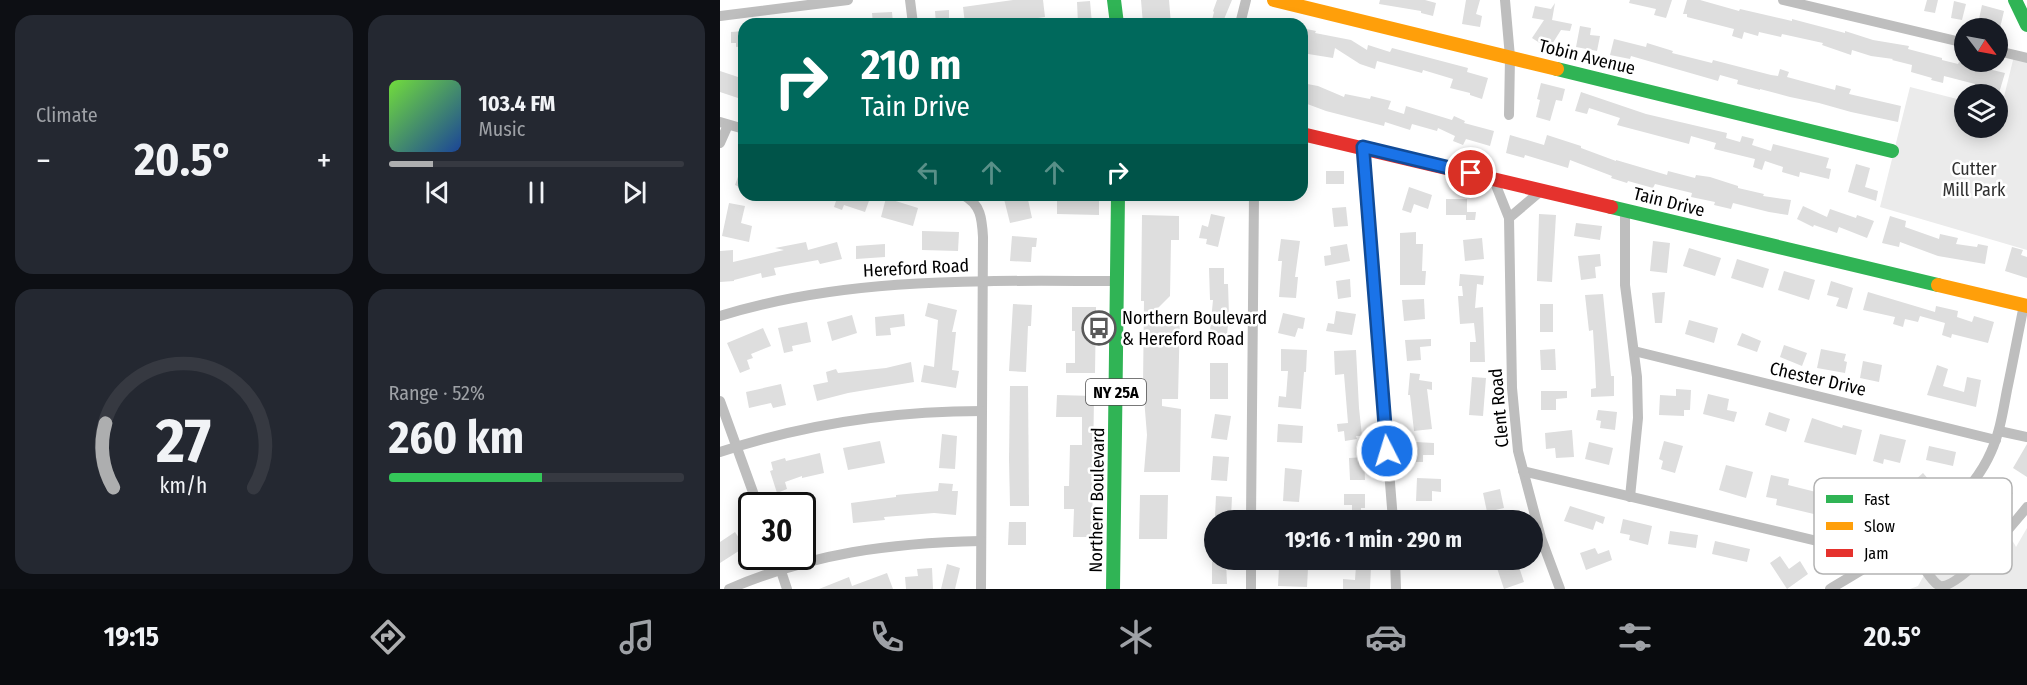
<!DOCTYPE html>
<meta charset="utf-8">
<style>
body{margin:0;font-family:"Fira Sans Condensed",sans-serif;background:#242831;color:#f1f3f6;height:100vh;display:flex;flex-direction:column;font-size:22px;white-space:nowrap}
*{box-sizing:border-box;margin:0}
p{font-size:20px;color:#9ea1a6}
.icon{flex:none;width:33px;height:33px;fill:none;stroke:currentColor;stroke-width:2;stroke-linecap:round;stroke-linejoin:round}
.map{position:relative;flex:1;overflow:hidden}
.side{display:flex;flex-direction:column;gap:15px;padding:15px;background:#0d0f14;width:720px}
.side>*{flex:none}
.hud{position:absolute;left:18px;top:18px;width:570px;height:183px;border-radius:18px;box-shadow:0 3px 15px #0003;background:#00695c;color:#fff;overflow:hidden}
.needle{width:39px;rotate:122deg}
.controls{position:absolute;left:1234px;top:18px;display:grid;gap:12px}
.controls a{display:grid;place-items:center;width:54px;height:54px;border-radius:50%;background:#171b24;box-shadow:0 3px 15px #0003;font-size:30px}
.speed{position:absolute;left:18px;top:492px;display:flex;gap:12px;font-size:30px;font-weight:700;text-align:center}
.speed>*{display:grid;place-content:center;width:78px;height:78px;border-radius:50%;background:#171b24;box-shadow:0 3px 15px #0003;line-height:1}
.speed .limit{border:3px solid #111;border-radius:9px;background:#fff;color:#111}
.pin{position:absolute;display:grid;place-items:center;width:51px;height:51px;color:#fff;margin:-26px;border:3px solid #fff;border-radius:50%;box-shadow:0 2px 6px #0007}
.me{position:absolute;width:66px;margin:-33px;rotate:355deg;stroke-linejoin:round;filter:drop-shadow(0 0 4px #0008)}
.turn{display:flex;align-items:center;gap:21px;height:126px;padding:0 24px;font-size:27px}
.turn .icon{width:78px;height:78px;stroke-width:2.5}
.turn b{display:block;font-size:42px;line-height:51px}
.lanes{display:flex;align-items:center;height:57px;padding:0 24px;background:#0003;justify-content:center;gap:30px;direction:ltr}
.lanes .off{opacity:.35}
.big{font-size:45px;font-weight:700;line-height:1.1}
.side .widget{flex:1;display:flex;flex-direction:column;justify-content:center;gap:9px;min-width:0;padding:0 21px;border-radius:18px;background:#242831}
.side .dial{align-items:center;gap:0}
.dial svg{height:156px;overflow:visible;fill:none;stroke:#363941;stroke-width:7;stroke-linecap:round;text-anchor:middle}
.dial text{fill:#f1f3f6;stroke:none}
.song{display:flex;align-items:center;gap:18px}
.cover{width:72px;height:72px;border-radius:9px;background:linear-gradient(135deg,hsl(100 70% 55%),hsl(220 70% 35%))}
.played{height:6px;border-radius:3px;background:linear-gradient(90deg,#adaeaf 15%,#363941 15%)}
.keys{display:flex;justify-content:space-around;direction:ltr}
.heat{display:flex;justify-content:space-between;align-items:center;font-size:33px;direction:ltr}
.charge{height:9px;border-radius:4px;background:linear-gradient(90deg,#34c759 52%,#363941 0)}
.side .tiles{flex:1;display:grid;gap:15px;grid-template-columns:repeat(2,1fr)}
.trip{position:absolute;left:484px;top:510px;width:339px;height:60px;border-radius:30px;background:#171b24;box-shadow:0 3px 15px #0003;font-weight:700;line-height:60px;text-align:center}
.tabs{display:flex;height:96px;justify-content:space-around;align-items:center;background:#090b0e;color:#9ea1a6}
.tabs .icon{width:42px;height:42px}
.tabs .on{color:#adaeaf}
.tabs b{font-size:27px;color:#f1f3f6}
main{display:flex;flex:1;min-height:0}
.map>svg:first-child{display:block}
.green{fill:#ebebeb}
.building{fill:#dedede}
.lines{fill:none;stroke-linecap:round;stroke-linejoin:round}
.street{stroke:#bebebe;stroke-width:10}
.fast{stroke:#30b455;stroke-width:14}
.slow{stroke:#ff9f0a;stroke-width:14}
.jam{stroke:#e5322d;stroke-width:14}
.route-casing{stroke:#114b97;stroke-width:15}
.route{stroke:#1a73e8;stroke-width:10}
.labels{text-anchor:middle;stroke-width:5;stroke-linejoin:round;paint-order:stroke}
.shield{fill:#fff;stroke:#4c4c4c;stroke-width:1.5}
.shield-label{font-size:16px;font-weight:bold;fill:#000}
.street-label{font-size:18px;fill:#000;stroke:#fff}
.park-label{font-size:18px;fill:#313131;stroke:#fff}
.poi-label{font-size:18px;fill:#000;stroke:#fff;text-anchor:start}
.key{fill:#fff;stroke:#b2b2b2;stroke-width:1.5}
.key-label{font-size:16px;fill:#000}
</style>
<main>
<section class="side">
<div class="tiles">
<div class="widget"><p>Climate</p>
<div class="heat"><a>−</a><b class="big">20.5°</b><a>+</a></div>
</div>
<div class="widget">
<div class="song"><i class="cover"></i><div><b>103.4 FM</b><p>Music</p></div></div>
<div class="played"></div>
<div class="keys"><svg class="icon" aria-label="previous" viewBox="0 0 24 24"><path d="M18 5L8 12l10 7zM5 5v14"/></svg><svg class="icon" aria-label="pause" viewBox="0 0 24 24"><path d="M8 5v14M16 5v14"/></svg><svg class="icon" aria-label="next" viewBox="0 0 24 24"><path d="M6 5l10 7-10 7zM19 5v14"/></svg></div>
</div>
<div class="widget dial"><svg viewBox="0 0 100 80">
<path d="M14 69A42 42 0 1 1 86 69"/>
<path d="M14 69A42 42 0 0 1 10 36" stroke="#adaeaf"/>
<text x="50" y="56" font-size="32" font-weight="700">27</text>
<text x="50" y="72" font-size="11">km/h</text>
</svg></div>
<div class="widget"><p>Range · 52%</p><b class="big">260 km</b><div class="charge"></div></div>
</div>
</section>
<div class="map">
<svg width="1307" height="589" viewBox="0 0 1307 589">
<rect width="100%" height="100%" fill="#fff"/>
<!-- green -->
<g class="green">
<polygon points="1294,56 1307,59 1307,250 1160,207 1190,87 1245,101 1245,128 1278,128 1278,109 1281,109"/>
<path d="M1307,528V589H1190L1198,586L1213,559C1216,563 1219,569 1224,570C1238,576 1266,543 1276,534C1285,533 1293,539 1296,547Z"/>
</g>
<!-- building -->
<g class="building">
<polygon points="293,0 323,0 325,17 273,24 245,24 243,7"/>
<polygon points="421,0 449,0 451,24 423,24"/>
<polygon points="497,0 512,0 502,24 491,24 494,12 493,11"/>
<polygon points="660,0 705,0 716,3 713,16 701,13 701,11 659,4"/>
<polygon points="746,0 760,0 756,14 762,16 760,27 742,24"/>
<polygon points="910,0 952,0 946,18 934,15 936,9 909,3"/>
<polygon points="967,0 980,0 1019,11 1020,9 1072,21 1072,19 1125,33 1125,31 1153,40 1189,46 1188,49 1222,58 1222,60 1238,64 1239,62 1285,73 1279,93 1266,89 1266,91 1254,89 1255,84 1224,76 1223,83 1211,80 1212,78 1191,72 1192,65 1172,60 1173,59 1151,56 1132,50 1131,55 1102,45 1103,43 1062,34 1061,37 1039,32 1038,36 1024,32 1022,39 1012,36 1014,29 967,17 967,14 963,14"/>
<polygon points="1207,0 1218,0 1215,13 1204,11"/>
<polygon points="370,1 372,24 358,24 357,2"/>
<polygon points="1234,1 1246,4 1242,20 1231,18"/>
<polygon points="835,3 832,20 852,24 850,31 841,30 829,49 812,38 824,20 812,18 815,6 831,9"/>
<polygon points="1262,5 1284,11 1280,28 1268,28 1269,22 1259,19"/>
<polygon points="229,10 229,24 216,24 215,11"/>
<polygon points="172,12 173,23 153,24 152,13"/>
<polygon points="860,26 871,28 870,35 880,36 877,51 856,47"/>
<polygon points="582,28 596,31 595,33 631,40 647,50 648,45 670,52 672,48 748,68 747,72 768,78 762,99 750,95 750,93 730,88 733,79 703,70 702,73 657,61 655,69 640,64 615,48 613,58 582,53"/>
<polygon points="24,31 24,46 16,47 16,43 11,43 11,32"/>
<polygon points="894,39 926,47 927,43 953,51 952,53 992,63 993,60 1051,75 1058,76 1060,69 1069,72 1067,77 1115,90 1116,85 1131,89 1129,94 1181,106 1178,122 1131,112 1099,103 1070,97 1040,89 1040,90 1017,84 1018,80 1000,75 998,81 911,56 910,59 890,55"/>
<polygon points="0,71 24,79 24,100 0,92"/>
<polygon points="582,83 598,86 624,97 625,94 650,99 651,96 671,101 668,109 684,114 686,106 732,120 734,116 745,121 744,123 774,131 770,146 746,139 743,145 733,141 735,136 718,128 717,131 692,124 690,130 665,122 664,126 606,111 582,102"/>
<polygon points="821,83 845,89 842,101 836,100 830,121 816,117 820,100 817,99"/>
<polygon points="861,92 926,114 1007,133 1006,138 1020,142 1022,136 1034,139 1032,145 1051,151 1053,144 1109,158 1106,168 1111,169 1109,179 1080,172 1079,177 1062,172 1063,167 1045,161 1042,170 1033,167 1035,159 994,149 996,143 971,136 969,144 897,125 900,118 869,108 867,114 855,111"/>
<polygon points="790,135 824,145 827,135 861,146 861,148 896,161 896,160 947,175 948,171 975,178 976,175 990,177 1018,186 1018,188 1044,194 1043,196 1071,200 1068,215 1049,212 1013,203 1011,209 994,205 995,202 971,197 972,193 935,184 933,188 908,181 907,183 891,178 892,176 850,160 848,168 805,155 804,158 786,153"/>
<polygon points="23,163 24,163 24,189 15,185"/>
<polygon points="1136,164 1150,168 1145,187 1158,191 1156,201 1128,192"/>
<rect x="606" y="171" width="18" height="13"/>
<polygon points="689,187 712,195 708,209 694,204 691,213 682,210"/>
<polygon points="118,195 151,195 145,212 124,205 122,210 114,207"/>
<polygon points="283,195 307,195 312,218 290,223"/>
<polygon points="337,195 379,195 379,215 337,214"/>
<polygon points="166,198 198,208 193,226 161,217"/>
<polygon points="726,199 747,199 747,212 756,212 755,220 746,220 746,215 726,215"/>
<polygon points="9,203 25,206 21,223 32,226 29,242 2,236"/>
<polygon points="1083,206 1107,217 1110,209 1136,218 1137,215 1154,221 1147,238 1119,227 1117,233 1094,225 1093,227 1077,219"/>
<polygon points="626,207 628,226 614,227 612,208"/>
<polygon points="491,214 505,217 498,247 486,244 487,239 479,238 482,225 488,227"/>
<polygon points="819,214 836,215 832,282 817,281"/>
<polygon points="422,215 459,216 459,240 451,240 450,296 433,313 460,314 458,399 442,399 442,406 461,409 460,472 424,472 427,435 423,386 424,301 421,301"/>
<polygon points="1170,216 1186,221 1185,227 1219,239 1220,234 1238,238 1236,244 1257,247 1258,244 1268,246 1265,264 1218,256 1180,242 1179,247 1162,243"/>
<polygon points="856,223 882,226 880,240 854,236"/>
<polygon points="202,231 239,232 238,251 202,250"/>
<polygon points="696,232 696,244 703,244 702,271 706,271 705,285 680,285 680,233"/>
<polygon points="292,236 317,238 316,247 312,247 311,262 290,261"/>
<polygon points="762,238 764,259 745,261 743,240"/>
<polygon points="561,239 580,241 575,277 578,277 576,298 559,297 562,261 558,261"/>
<polygon points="933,241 950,243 947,273 930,271"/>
<polygon points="86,242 88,250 117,242 122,259 100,264 98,260 54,268 56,275 42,278 41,273 14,280 14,281 0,282 0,251 13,250 13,262 64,250 55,248"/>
<polygon points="165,244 165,257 136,259 136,246"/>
<polygon points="627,244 630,261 605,266 604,256 611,255 610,247"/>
<polygon points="1292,247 1303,250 1301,255 1307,257 1307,278 1285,271"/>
<polygon points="969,248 1001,258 995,276 963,266"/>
<polygon points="880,254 881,266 875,267 876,278 861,280 858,256"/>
<polygon points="1017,259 1049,269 1043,288 1011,278"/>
<polygon points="489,268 504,268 504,284 508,284 509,315 506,344 489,342 493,300 490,300"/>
<polygon points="1064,271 1095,280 1089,300 1058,290"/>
<polygon points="740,274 764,276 763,285 757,284 755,308 763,307 765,362 750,362 750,342 756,342 754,323 740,324 738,296 743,296 742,286 739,286"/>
<polygon points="630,279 631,297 618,299 616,281"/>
<polygon points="1111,281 1133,288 1127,309 1116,306 1119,298 1107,295"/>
<polygon points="945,292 942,323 935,323 932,293"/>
<polygon points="1148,292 1215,312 1216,306 1238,311 1237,317 1252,322 1254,316 1274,322 1268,343 1232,334 1231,338 1222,335 1225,323 1200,316 1198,322 1185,319 1183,327 1173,324 1175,317 1143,310"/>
<polygon points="883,294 891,376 894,376 894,396 871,397 871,389 876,388 875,364 873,330 869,331 865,295"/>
<polygon points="704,299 705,319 684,321 682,300"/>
<polygon points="208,303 237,310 232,332 236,332 232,370 239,371 236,388 201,382 204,365 214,367 218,320 205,316"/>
<polygon points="293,304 312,305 311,326 308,326 306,372 289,371"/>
<rect x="820" y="304" width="13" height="28"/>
<polygon points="352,307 376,307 375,373 346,373 346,363 355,363 355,331 352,331"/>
<polygon points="616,311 636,314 632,335 606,331 608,323 614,324"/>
<polygon points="563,313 585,318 583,329 578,328 575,337 558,333"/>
<polygon points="184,314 185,326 170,328 171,335 156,336 155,317"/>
<polygon points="132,315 137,333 112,341 107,322"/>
<polygon points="969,320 998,328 994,343 965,334"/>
<polygon points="87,322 91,342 72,346 73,351 64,353 58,328"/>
<polygon points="43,328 51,346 31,354 33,358 27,360 30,369 20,373 7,343"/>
<polygon points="1022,333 1041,341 1037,352 1017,345"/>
<polygon points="711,339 711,346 700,347 701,360 687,361 685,340"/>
<polygon points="1064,345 1087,353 1082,366 1060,357"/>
<polygon points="561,349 587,350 586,372 584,372 581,409 558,407 559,396 566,397 568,371 561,371"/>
<polygon points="835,349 836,370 821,370 820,350"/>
<polygon points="1101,349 1126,354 1124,361 1127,362 1125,373 1097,368"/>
<polygon points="636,350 639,408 642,436 636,436 637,439 625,441 624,431 618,432 617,424 628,423 624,374 615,375 614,351"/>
<polygon points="1143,361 1162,365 1159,382 1140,378"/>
<polygon points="191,362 194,382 128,393 97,401 93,385 108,382 106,372 116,369 118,373 166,368"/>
<rect x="490" y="363" width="18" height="36"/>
<polygon points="1217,365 1228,369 1223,386 1244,392 1247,377 1261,380 1256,407 1207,395"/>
<polygon points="690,373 700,374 699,380 712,382 712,390 707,389 712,429 694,431 690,395 688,395"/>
<polygon points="752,377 766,378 763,416 749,415"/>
<polygon points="61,384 66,405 53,408 51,403 29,408 26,392"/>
<polygon points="290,386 308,386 309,506 290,506 289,459"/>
<polygon points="956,389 971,390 970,410 964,410 964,416 939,415 940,395 956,396"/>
<polygon points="821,391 847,391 847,398 836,399 836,410 821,410"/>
<polygon points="988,394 1009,399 1007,410 1017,412 1014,422 983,414"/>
<polygon points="337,395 374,396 372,537 353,537 354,509 344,509 344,486 349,486 350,445 362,445 362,417 336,417"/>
<polygon points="878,410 897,412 895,430 880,428 881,421 876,420"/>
<polygon points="1049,412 1070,419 1066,432 1045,425"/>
<polygon points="495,414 511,416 507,440 491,438"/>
<polygon points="1092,418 1122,428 1123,425 1142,430 1136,455 1084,442"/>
<polygon points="558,424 583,426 582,443 557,442"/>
<polygon points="852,430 854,457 836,458 835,448 826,449 825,433"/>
<polygon points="222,434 237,436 235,469 219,468"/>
<polygon points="1160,434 1186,440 1180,463 1164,459 1163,464 1153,461"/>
<polygon points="160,441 165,463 128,470 123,448"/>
<polygon points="944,441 963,446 955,473 941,469 943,461 939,459"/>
<polygon points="696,442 714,443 714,455 703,455 703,462 696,462"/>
<polygon points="869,442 893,448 889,465 865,459"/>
<polygon points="1307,444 1307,477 1293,468"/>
<polygon points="1209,446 1236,452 1233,466 1206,460"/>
<polygon points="100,453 104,473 82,478 82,476 65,482 67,489 57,493 50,471 53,470 51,462 65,458 66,461"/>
<polygon points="493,456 509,457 507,481 491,480"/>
<polygon points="644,457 645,480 630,480 629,458"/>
<polygon points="1006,465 1033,472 1026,498 999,490"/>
<polygon points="565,468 582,470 579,502 563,501"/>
<polygon points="1203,473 1216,488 1199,503 1186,488"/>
<polygon points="1051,475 1069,479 1068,485 1104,494 1098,515 1056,505 1057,499 1046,497"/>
<polygon points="697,478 721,479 721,492 712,491 712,501 696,501"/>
<polygon points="219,483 233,484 232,491 238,491 236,515 214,513 164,517 165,520 133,523 131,503 176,497 176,495 218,491"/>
<polygon points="1280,485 1293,493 1280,514 1267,505"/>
<polygon points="780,489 784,508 767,512 763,493"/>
<polygon points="624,494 645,494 645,508 641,508 641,517 632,517 632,505 624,505"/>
<polygon points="420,495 448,495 447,539 419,539"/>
<polygon points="496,496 512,497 511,517 495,516"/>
<polygon points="82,506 84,506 93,532 82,536"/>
<polygon points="850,506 885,517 883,524 876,521 873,530 844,521"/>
<polygon points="903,519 932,526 928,545 909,540 910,535 900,533"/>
<polygon points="289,522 306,522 306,545 288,545"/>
<polygon points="487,528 495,528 495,554 488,554"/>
<polygon points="950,531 978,535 976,548 948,544"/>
<polygon points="15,532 25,547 0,563 0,542"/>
<polygon points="995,541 1030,549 1027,562 992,554"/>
<polygon points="875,548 878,554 889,550 892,560 866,570 860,553"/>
<polygon points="1060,556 1069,569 1080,561 1088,574 1067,589 1050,563"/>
<polygon points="506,561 507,584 492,584 492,562"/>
<polygon points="797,561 804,582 784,589 777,568"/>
<polygon points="227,564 240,568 235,589 221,589"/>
<polygon points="636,566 651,566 650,589 623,589 623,579 635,580"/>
<polygon points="559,567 588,568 587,587 558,586"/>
<polygon points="212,568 213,589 186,589 185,577 198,576 197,569"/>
<polygon points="167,573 173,589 99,589 129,577 132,586"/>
</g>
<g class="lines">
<!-- street -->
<g class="street">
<polyline points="190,0 193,24"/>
<polyline points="785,0 790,57 789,115"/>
<polyline points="1063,0 1245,43"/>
<polyline points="0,16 128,0"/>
<polyline points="520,24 526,0"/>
<polyline points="1278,51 1307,58"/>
<polyline points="0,122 24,129"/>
<polyline points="0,143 8,125"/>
<polyline points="643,147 673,520"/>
<polyline points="773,178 789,218 792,388 798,451 821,538 840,589"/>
<path d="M243,195C261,204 262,219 263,237L261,589"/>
<polyline points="905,209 905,285 917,377 918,418 910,497"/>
<polyline points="789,218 822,190"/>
<path d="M0,316C129,276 264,281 398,281"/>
<polyline points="914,351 1276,440"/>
<polyline points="0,401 38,506"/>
<polyline points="1279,431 1307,437"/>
<path d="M0,452C85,424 172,411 262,411"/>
<polyline points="803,471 1118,546 1165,555"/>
<polyline points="531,520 534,195"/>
<path d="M1189,541C1195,551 1209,581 1220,586C1239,589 1296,521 1307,507"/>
<polyline points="56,556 67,589"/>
<polyline points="675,560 676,589"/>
<path d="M9,589C93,553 170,543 261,541"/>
<polyline points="531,589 531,560"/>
<path d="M1110,589C1166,555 1244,514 1271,452C1280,432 1283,411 1287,390C1293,362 1298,334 1304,305"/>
</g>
<!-- fast -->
<g class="fast">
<polyline points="394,0 397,24"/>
<polyline points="1295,0 1307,25"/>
<polyline points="837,69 1172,151"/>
<polyline points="891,207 1218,285"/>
<polyline points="393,589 398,195"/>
</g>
<!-- slow -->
<g class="slow">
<polyline points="554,0 837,69"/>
<polyline points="1218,285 1307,306"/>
</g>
<!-- jam -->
<polyline class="jam" points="582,134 891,207"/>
</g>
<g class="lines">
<!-- route casing -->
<g class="route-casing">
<polyline id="route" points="667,451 643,147 751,173"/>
</g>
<!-- route -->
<use href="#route" class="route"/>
</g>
<!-- icons -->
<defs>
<g id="bus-ring" transform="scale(1.725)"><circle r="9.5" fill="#fff" stroke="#595959" stroke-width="1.5"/><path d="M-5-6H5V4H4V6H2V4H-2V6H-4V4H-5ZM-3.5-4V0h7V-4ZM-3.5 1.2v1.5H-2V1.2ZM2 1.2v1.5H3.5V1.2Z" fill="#595959"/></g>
</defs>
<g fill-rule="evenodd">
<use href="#bus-ring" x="379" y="328"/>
</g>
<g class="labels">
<!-- shield labels -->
<rect class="shield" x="366" y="379" width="60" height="26" rx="4.5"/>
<g class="shield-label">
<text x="396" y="398">NY 25A</text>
</g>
<!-- street labels -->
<g class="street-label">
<text transform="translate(867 57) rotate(14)" y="6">Tobin Avenue</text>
<text transform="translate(949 202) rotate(14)" y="6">Tain Drive</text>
<text transform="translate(196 268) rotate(-3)" y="6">Hereford Road</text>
<text transform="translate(1098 379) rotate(13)" y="6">Chester Drive</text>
<text transform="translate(779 408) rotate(-95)" y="6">Clent Road</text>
<text transform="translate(377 500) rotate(-89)" y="6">Northern Boulevard</text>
</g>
<!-- park labels -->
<g class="park-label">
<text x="1254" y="175">Cutter<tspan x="1254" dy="21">Mill Park</tspan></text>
</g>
<!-- poi labels -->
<g class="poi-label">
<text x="402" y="324">Northern Boulevard<tspan x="402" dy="21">&amp; Hereford Road</tspan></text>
</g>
</g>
<!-- legend -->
<rect x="1094" y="478" width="198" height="96" rx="9" class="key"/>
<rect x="1106" y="495" width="27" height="8" fill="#30b455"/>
<rect x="1106" y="522" width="27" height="8" fill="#ff9f0a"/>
<rect x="1106" y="549" width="27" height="8" fill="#e5322d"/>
<g class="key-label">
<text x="1144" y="505">Fast</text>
<text x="1144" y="532">Slow</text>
<text x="1144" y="559">Jam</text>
</g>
</svg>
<div class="controls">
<a><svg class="needle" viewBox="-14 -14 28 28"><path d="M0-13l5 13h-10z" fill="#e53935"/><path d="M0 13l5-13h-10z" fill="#9ea1a6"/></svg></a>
<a><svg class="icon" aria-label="layers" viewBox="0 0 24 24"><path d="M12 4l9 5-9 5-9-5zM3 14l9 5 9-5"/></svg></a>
</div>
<div class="speed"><div class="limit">30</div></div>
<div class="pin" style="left:751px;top:173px;background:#d93025"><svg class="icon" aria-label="arrive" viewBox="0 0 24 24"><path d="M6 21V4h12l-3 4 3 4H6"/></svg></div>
<svg class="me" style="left:667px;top:451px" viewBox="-20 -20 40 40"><circle r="17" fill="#1a73e8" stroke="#fff" stroke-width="3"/><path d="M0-11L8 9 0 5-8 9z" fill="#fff"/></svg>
<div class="trip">19:16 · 1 min · 290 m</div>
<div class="hud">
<div class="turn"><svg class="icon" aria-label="right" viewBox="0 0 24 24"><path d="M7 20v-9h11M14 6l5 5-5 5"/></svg><div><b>210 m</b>Tain Drive</div></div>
<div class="lanes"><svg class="icon off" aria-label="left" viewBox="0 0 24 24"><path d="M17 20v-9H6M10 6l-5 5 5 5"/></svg><svg class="icon off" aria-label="ahead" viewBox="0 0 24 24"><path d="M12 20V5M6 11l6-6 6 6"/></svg><svg class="icon off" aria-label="ahead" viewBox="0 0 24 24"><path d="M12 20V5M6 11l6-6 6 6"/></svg><svg class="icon" aria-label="right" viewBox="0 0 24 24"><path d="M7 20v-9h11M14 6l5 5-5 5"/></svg></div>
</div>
</div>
</main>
<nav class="tabs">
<b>19:15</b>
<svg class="icon on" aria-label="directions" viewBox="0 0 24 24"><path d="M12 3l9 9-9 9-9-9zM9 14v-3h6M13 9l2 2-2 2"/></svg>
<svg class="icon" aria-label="music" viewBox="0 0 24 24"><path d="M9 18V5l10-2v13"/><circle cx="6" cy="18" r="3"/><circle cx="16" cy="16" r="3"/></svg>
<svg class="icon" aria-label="phone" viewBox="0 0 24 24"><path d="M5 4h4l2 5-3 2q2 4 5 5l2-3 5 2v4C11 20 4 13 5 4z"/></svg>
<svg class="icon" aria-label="climate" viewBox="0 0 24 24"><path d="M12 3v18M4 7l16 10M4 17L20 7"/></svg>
<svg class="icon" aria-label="car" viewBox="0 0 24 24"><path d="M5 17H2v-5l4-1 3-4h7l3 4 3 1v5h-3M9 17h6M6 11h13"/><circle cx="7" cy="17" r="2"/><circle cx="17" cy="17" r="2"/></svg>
<svg class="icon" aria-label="filters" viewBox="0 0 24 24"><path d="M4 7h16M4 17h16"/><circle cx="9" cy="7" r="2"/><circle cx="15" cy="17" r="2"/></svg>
<b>20.5°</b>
</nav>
